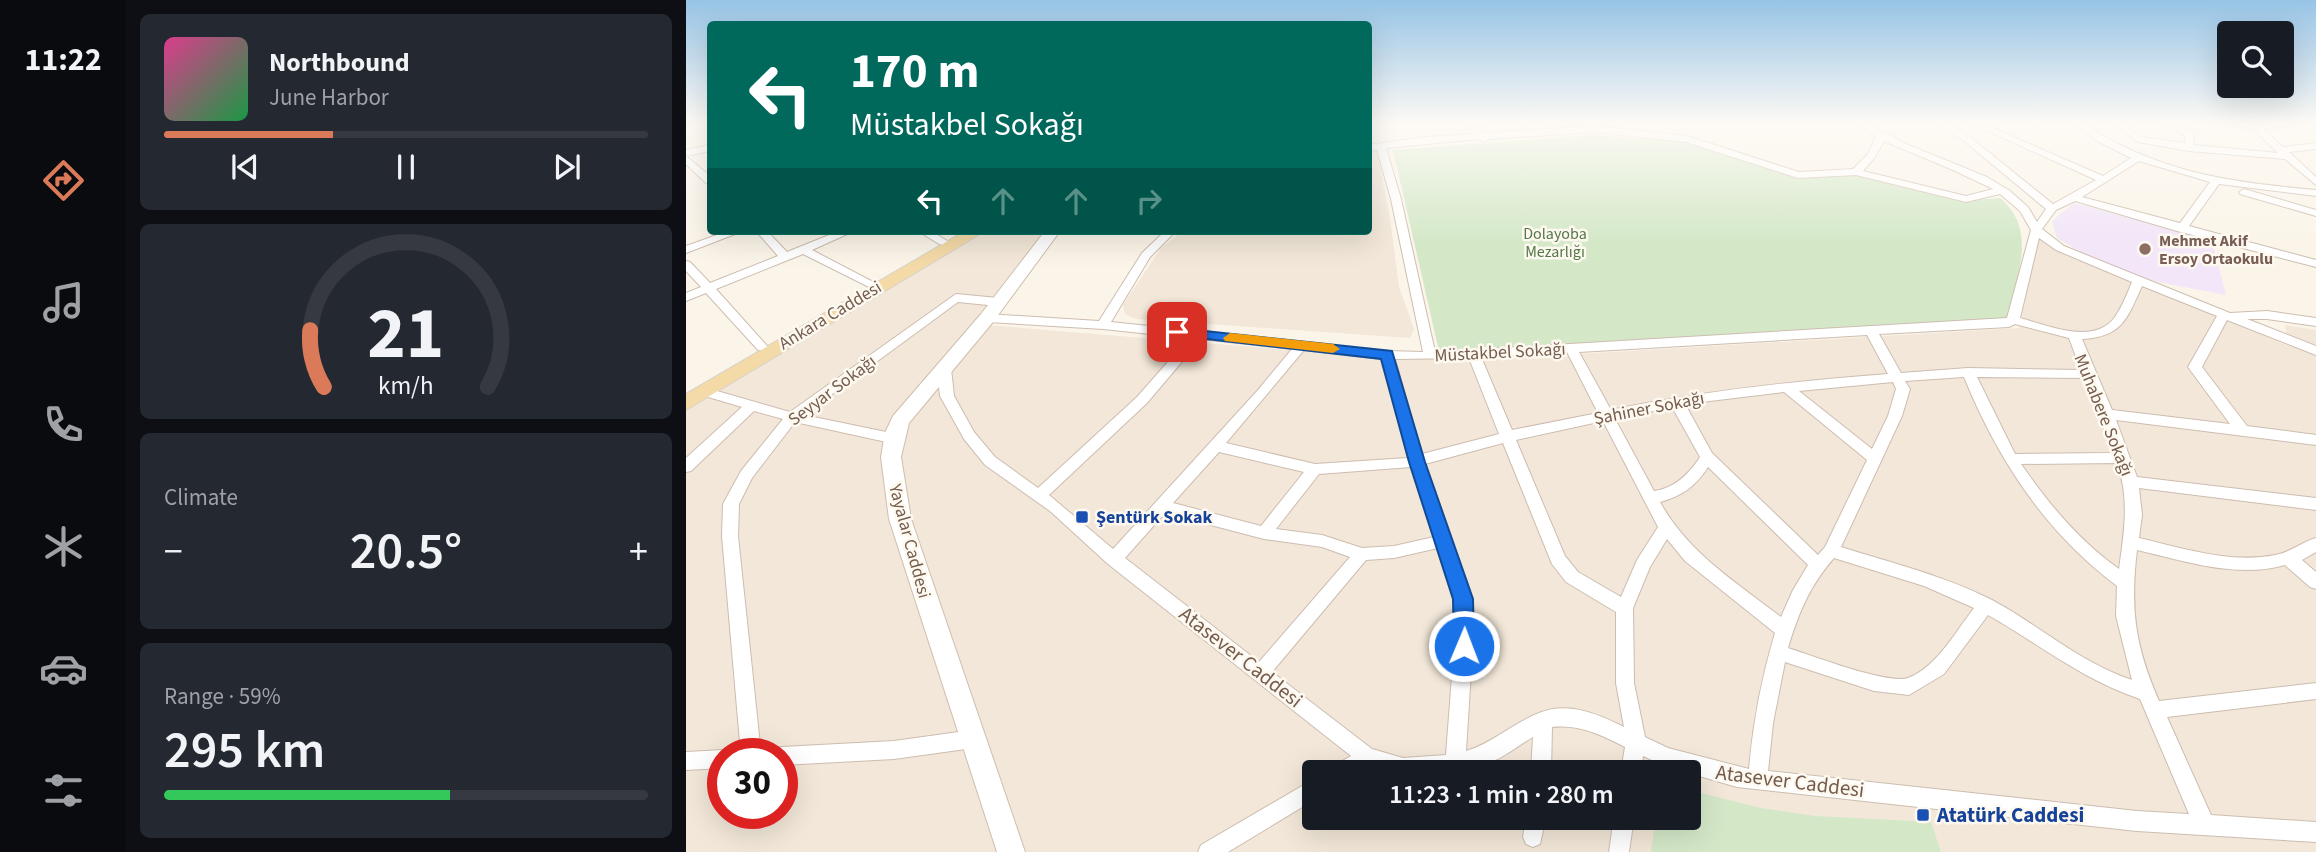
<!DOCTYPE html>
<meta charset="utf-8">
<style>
body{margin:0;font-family:"Source Sans 3",sans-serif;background:#242831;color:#f1f3f6;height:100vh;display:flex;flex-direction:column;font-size:26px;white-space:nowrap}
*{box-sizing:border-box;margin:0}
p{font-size:23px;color:#9ea1a6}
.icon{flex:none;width:38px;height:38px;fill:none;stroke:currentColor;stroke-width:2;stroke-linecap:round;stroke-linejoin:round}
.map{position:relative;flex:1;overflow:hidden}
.details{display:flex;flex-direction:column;gap:14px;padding:14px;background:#0d0f14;width:560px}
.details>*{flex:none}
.banner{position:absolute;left:21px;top:21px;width:665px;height:214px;border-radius:7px;box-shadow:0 7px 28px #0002;background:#00695c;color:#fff;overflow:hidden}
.tools{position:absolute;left:1531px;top:21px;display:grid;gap:14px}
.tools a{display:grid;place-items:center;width:77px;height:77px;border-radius:7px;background:#171b24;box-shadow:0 7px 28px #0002;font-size:35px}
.speed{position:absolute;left:21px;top:738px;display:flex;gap:14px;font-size:35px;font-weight:700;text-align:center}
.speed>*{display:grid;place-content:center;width:91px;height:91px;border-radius:50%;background:#171b24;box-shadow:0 7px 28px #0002;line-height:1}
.speed .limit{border:10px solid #d22;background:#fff;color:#111}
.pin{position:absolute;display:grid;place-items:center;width:60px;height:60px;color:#fff;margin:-30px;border-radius:14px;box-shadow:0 4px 10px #0006}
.me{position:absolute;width:77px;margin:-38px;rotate:1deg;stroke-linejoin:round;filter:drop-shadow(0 0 5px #0008)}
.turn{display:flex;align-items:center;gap:24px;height:147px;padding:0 28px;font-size:32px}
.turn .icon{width:91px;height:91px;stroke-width:2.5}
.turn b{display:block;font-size:49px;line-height:60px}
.lanes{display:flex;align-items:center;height:66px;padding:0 28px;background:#0003;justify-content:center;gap:35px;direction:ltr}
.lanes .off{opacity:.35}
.big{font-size:52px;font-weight:600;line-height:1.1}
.details .tile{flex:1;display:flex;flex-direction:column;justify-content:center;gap:10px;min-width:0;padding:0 24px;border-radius:10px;background:#242831}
.details .dial{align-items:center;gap:0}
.dial svg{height:182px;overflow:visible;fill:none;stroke:#363941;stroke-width:7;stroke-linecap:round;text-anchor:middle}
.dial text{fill:#f1f3f6;stroke:none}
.song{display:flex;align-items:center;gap:21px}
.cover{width:84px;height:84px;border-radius:10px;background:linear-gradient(135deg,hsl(330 70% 55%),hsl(140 70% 35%))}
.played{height:7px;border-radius:4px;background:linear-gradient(90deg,#db7a58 35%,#363941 35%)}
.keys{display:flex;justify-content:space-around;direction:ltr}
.heat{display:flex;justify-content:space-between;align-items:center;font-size:38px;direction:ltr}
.charge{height:10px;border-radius:5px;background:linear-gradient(90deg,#34c759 59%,#363941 0)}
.trip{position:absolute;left:616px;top:760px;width:399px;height:70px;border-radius:7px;background:#171b24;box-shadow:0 7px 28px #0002;font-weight:600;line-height:70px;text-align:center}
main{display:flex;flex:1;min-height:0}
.dock{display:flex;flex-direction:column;width:126px;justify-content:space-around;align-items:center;background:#090b0e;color:#9ea1a6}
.dock .icon{width:49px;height:49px}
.dock .current{color:#db7a58}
.dock b{font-size:32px;color:#f1f3f6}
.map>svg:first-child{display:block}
.residential{fill:#f2e7d8;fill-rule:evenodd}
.education{fill:#f2e6f8}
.green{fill:#d4e8c8}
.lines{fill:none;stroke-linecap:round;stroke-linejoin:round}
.street-casing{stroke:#cdbdb0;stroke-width:2}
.secondary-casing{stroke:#cfbead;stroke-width:2}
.primary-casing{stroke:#d8d2cd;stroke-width:2}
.street{fill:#fff;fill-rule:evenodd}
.secondary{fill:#fff;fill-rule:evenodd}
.primary{fill:#f4daa7;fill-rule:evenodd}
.route{fill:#1a73e8;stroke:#114b97;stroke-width:2}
.slow{fill:#f59e0b}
.education-dot{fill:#8d6e63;stroke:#fef9f0;stroke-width:2.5}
.transit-dot{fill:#1a4fb4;stroke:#fef9f0;stroke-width:2.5}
.labels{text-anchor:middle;stroke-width:5;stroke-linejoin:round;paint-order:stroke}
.far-park-label{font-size:16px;fill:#547847;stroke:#fef9f0}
.far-education-label{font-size:16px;font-weight:bold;fill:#785e54;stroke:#fef9f0;text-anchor:start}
.street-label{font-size:18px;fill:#745d4e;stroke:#fef9f0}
.transit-label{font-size:18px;font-weight:bold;fill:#164399;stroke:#fef9f0;text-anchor:start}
.near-street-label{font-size:21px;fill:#745d4e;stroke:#fef9f0}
.near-transit-label{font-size:21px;font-weight:bold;fill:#164399;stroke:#fef9f0;text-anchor:start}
</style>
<main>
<nav class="dock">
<b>11:22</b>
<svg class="icon current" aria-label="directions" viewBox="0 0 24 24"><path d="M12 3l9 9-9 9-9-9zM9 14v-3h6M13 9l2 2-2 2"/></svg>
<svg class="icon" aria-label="music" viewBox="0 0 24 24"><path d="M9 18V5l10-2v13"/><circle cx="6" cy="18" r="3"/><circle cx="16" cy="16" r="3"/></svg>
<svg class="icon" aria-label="phone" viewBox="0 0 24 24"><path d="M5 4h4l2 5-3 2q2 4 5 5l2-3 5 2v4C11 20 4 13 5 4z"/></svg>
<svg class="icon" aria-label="climate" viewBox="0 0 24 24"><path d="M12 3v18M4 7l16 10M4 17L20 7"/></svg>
<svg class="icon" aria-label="car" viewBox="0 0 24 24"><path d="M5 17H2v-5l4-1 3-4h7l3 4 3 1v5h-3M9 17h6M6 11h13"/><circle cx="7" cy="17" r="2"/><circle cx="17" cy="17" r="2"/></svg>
<svg class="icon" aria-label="filters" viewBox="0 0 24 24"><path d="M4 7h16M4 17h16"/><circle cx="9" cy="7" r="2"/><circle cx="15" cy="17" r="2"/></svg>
</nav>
<section class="details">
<div class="tile">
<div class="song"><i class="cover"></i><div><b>Northbound</b><p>June Harbor</p></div></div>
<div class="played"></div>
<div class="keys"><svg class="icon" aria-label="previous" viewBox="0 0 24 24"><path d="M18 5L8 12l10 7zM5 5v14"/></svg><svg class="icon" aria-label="pause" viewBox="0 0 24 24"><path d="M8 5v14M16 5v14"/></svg><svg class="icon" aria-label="next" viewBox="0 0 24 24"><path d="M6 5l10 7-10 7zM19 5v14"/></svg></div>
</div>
<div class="tile dial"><svg viewBox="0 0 100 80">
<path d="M14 69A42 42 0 1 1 86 69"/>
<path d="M14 69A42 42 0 0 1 8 44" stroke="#db7a58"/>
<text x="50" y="56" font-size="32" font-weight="700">21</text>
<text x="50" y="72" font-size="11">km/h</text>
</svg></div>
<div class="tile"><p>Climate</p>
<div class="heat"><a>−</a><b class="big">20.5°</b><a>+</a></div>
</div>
<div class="tile"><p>Range · 59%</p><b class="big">295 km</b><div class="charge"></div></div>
</section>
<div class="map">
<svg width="1630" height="852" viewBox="0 0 1630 852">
<rect width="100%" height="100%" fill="#fbf5e9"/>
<!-- residential -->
<g class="residential">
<polygon points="683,151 691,151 704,218 713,287 728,329 724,338 450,319 439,314 437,305 475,248 497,231 682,231"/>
<path d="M303,231H360L289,324L712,359H808L1333,328L1353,238L1375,252L1603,346L1599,325L1630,330V852H0V411L254,257ZM37,754H96V814H37ZM628,772H1003V817H628Z"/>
</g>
<!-- education -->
<polygon class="education" points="1388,203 1526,240 1540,295 1467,281 1405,258 1371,238 1366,221"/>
<!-- green -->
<g class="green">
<path d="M907,135L998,142L1112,179L1167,175L1272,201L1314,198C1353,230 1330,279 1320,320L753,351L707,150Z"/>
<polygon points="1003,790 1075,808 1129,816 1245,822 1255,852 965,852 970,817 1003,817"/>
</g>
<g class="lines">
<!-- street casing -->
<g class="street-casing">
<g id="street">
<polygon points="0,122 7,122 0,125"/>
<path d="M780,122H789L798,133L909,126L1001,136L1113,172L1167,169L1182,154L1190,137L1168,122H1179L1220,144L1301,177L1324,191L1342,207L1351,222L1360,209L1278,141L1249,122H1259L1284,137L1367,204L1410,180L1282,122H1293L1417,176L1445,158L1413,142L1384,122H1394C1472,172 1539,182 1630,190V196L1533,184L1503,226L1630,260V267L1491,231L1389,201L1370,210L1356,229L1378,246L1544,313L1581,311L1630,318V326L1581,319H1561L1630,346V355L1541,320L1516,367L1561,426L1630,435V445L1430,420L1451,477L1630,498V510L1453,488L1456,515L1453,538C1496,548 1545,564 1589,555C1605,552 1616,542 1630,538V552L1616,560L1630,572V589L1624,587L1599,565C1551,579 1499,561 1451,550C1444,609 1449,646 1473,701L1630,683V699L1481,717L1525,815L1630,822V842L1451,831L1051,787L979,766L957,756L955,772H935L939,747C915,735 894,724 866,727L865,772H845L847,737C833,745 820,756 805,762C771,776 718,777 683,767L674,772H646L649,765L665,756L422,564L364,511L299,465L278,439L254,396L251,369L253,366H263L265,369L268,396L288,432L309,457L352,488L451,397L503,338L417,329L301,322L295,318L301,314L413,321L456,253L479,231H490L464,257L425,322L701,351L737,352L705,199L691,150L682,151V145L740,137L788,134ZM909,132L1000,142L1112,178L1170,175L1280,202L1314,194L1334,211L1345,230L1321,318L749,352L715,199L700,148L792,139L797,142L802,139ZM1198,141L1267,170L1307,189L1280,196L1177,171L1189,157ZM1453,161L1524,182L1494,223L1396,197ZM1353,238L1370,250L1446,282C1441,294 1436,307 1429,317C1408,346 1361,325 1334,318ZM1456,286L1531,316L1502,367L1544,424L1426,410L1396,339C1436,337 1441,319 1456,286ZM1329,324L1383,338L1395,370L1282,368L1215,373L1193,334L1323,327ZM1181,335L1202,374C1109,381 1017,391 925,410L893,352ZM515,339L606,349L572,390L427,549L363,495L461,403ZM618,350L696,359L722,458L629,464L540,443ZM881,352L912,413L826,430L795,357ZM783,358L813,434L736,454L709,359ZM1278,377C1312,460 1359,532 1431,586L1430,616L1446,680C1394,663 1353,625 1306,600C1259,576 1206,563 1155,547L1216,416L1224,389L1219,381ZM1291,377L1399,378L1427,453L1329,454ZM1207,382L1210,389L1202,416L1186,449L1113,391ZM1098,392L1181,460L1139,547L1132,555L1026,453L999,404ZM986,407L1014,457C1003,474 989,488 968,491L929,419ZM917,421L972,527L951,560L935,597L892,572L879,556L830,440ZM817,443L866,564L880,582L930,612V683L938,727C912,714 882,701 853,713C827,723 807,743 780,751L788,623L785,599L739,464ZM533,452L618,472L575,526L487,503ZM1431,463C1444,499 1438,532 1433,569C1393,541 1363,504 1335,464ZM725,467L748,537L708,546L676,548L636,535L590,529L633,474ZM1022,467L1122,565L1107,590L1095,617C1051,583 1001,552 974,502C996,496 1010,486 1022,467ZM479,513L578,539L636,547L664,557L573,662L439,558ZM981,539L999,561L1089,633C1076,676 1067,722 1063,769L982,748L959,737L948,683L947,608L964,567ZM752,548L769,599L770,623L760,755L717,758L686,749L586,672L680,560L708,558ZM1148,558L1238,586L1288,608C1270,631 1251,667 1222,678C1202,685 1125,655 1102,648C1112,614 1124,585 1148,558ZM1302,615C1353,644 1397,680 1454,699L1503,814L1451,811L1082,771L1087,723L1099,662L1188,691L1223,695L1258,674Z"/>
<polygon points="1426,122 1436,122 1455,137 1499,143 1500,136 1474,122 1486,122 1508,133 1508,145 1592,153 1567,129 1533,122 1570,124 1615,122 1611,125 1577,129 1597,147 1630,143 1630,149 1603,152 1630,177 1630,185 1599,159 1503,151 1452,142"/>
<polygon points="24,145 24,151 0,156 0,150"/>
<polygon points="0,156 24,176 24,184 20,183 0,164"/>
<polygon points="1558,189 1630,210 1630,216 1554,194 1553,192"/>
<polygon points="42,231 57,231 0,253 0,246"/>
<polygon points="70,231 81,231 101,252 153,231 168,231 126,250 191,284 189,286 181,286 117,254 30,289 82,347 80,350 72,350 20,293 0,301 0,293 15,287 0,271 0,261 4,262 24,283 92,256"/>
<polygon points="232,231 245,231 263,242 257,245 253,244"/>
<polygon points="270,294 312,298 318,302 312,306 272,302 118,415 205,433 210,434 212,438 210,442 205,443 109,422 66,478 53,504 52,536 75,754 55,754 36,536 37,504 55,471 97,419 68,411 5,471 0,472 0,458 56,407 12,394 10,391 17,387 104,412"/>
<polygon points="287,730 294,733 297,739 294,745 287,748 208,759 96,765 96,754 87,754 89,749 96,747 208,741"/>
<polygon points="37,750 45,754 37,754 37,768 0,770 0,752"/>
<polygon points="628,779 628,800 542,852 512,852 515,845"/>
<polygon points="840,817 860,817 854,844 847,847 840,844 837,837"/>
<polygon points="928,817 948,817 943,852 923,852"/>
</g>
</g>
<!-- secondary casing -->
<g class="secondary-casing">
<polygon id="secondary" points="359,231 374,231 307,322 223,423 215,457 225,519 339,852 311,852 203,519 195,457 199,433 207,416 295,314"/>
</g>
<!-- primary casing -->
<g class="primary-casing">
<polygon id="primary" points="279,231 299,231 0,410 0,394"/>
</g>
<!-- street -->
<use href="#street" class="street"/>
<!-- secondary -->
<use href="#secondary" class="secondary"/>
<!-- primary -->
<use href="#primary" class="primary"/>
</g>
<!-- sky -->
<linearGradient id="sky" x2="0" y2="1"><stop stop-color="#97c4e6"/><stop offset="0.51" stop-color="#fdfaf5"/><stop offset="1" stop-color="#fdfaf5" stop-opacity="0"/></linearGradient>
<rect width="1630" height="241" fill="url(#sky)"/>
<!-- route -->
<polygon class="route" points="491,328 706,351 739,462 787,599 788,646 785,652 778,655 770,652 768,646 767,599 723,462 695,359 486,335 486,329"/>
<!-- slow -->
<polygon class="slow" points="544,333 647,344 654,349 647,353 539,341 537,338"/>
<!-- markers -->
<circle class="education-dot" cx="1459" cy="249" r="7"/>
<g class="transit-dot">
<rect x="389" y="510" width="14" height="14" rx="3.5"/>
<rect x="1230" y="808" width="14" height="14" rx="3.5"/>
</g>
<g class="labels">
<!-- far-park labels -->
<g class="far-park-label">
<text x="869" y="239">Dolayoba<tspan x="869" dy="18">Mezarlığı</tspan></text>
</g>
<!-- far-education labels -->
<g class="far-education-label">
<text x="1473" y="246">Mehmet Akif<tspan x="1473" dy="18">Ersoy Ortaokulu</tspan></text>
</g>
<!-- street labels -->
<g class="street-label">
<text transform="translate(144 315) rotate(-31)" y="6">Ankara Caddesi</text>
<text transform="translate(814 352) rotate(-3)" y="6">Müstakbel Sokağı</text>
<text transform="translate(146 390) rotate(-37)" y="6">Seyyar Sokağı</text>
<text transform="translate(963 408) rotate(-11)" y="6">Şahiner Sokağı</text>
<text transform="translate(1418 415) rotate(68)" y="6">Muhabere Sokağı</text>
<text transform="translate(224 541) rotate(75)" y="6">Yayalar Caddesi</text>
</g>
<!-- transit labels -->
<g class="transit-label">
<text x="410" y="523">Şentürk Sokak</text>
</g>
<!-- near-street labels -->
<g class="near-street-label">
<text transform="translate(555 657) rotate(38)" y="7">Atasever Caddesi</text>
<text transform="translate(1104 781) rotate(7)" y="7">Atasever Caddesi</text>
</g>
<!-- near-transit labels -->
<g class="near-transit-label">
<text x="1251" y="822">Atatürk Caddesi̇</text>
</g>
</g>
</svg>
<div class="tools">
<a><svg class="icon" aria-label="search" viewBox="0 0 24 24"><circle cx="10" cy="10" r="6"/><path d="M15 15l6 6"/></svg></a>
</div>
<div class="speed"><div class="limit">30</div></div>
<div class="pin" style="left:491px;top:332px;background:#d93025"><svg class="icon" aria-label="arrive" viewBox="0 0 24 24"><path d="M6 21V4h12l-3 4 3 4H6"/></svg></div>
<svg class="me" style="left:778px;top:646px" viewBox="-20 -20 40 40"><circle r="17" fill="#1a73e8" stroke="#fff" stroke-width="3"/><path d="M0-11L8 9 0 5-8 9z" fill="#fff"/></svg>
<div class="trip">11:23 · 1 min · 280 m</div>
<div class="banner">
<div class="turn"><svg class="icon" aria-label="left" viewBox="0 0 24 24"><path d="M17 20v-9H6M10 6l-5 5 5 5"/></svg><div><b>170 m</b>Müstakbel Sokağı</div></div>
<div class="lanes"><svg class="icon" aria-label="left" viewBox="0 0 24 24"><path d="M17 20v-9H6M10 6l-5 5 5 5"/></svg><svg class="icon off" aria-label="ahead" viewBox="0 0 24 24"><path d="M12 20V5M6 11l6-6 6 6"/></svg><svg class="icon off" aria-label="ahead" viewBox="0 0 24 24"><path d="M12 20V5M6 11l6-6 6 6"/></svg><svg class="icon off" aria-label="right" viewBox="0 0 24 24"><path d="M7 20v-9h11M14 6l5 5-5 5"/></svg></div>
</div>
</div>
</main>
